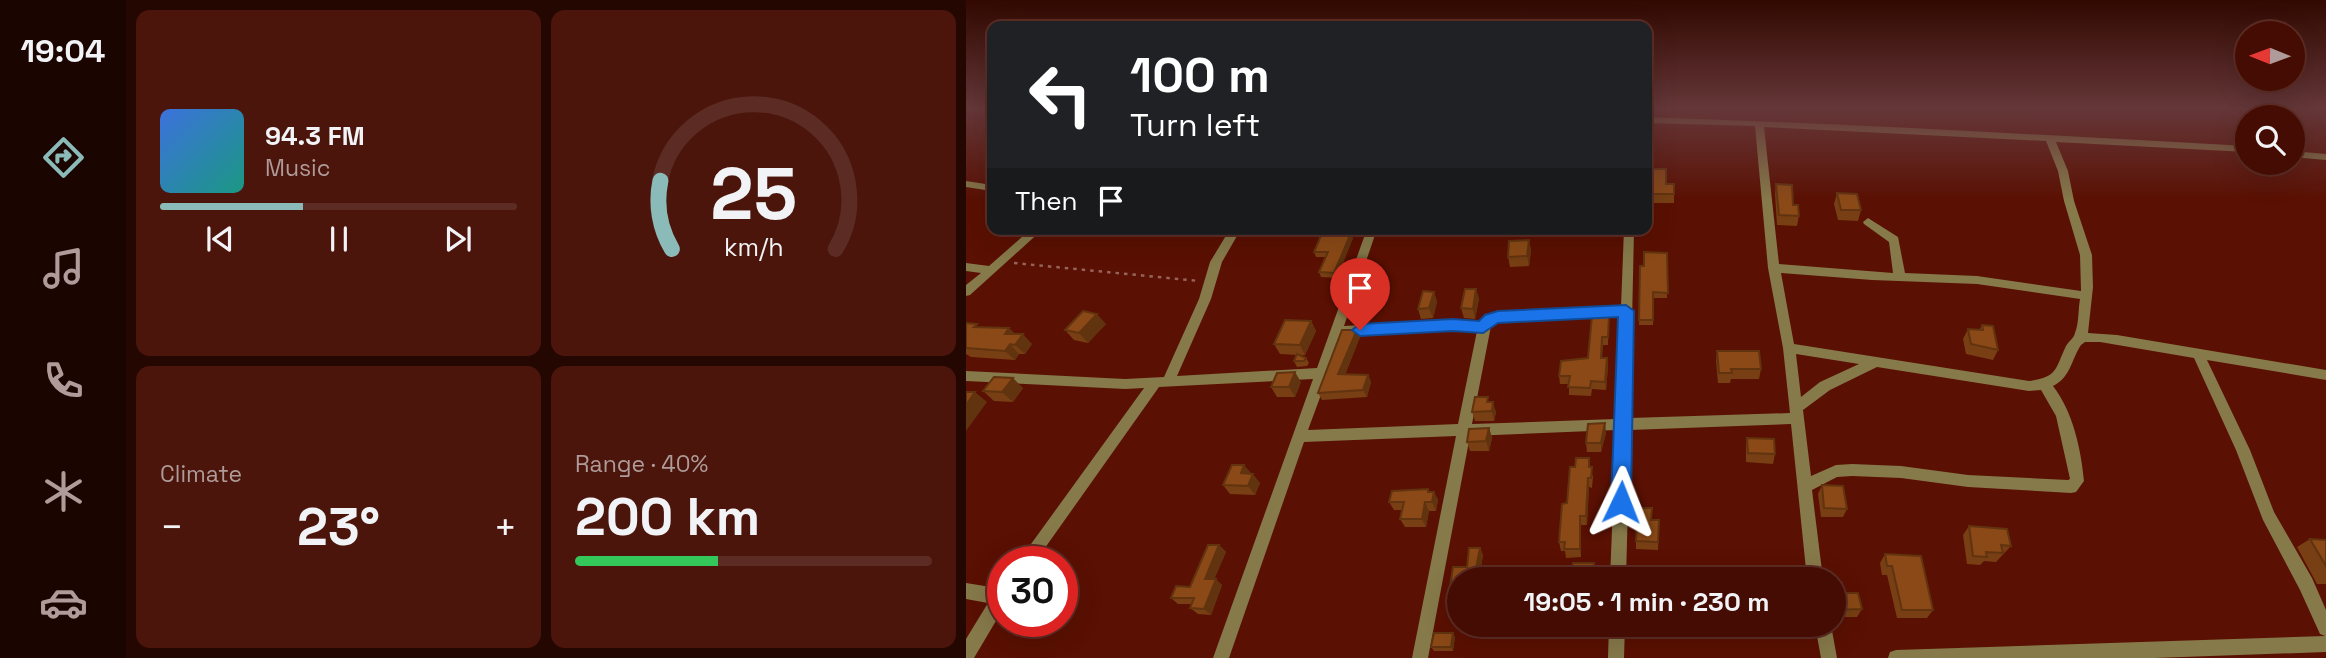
<!DOCTYPE html>
<meta charset="utf-8">
<style>
body{margin:0;font-family:"Space Grotesk",sans-serif;background:#4b150c;color:#f1f3f6;height:100vh;display:flex;flex-direction:column;font-size:26px;white-space:nowrap}
*{box-sizing:border-box;margin:0}
p{font-size:23px;color:#af9b99}
.icon{flex:none;width:38px;height:38px;fill:none;stroke:currentColor;stroke-width:2;stroke-linecap:round;stroke-linejoin:round}
.map{position:relative;flex:1;overflow:hidden}
.side{display:flex;flex-direction:column;gap:10px;padding:10px;background:#250701;width:840px}
.side>*{flex:none}
.top-card{position:absolute;left:21px;top:21px;width:665px;height:214px;border-radius:14px;box-shadow:0 7px 28px #0002,0 0 0 2px #5c2c24;background:#202124;color:#fff;overflow:hidden}
.needle{width:46px;rotate:271deg}
.fabs{position:absolute;left:1269px;top:21px;display:grid;gap:14px}
.fabs a{display:grid;place-items:center;width:70px;height:70px;border-radius:50%;background:#440c02;box-shadow:0 7px 28px #0002,0 0 0 2px #5c2c24;font-size:35px}
.speed{position:absolute;left:21px;top:546px;display:flex;gap:14px;font-size:35px;font-weight:700;text-align:center}
.speed>*{display:grid;place-content:center;width:91px;height:91px;border-radius:50%;background:#440c02;box-shadow:0 7px 28px #0002,0 0 0 2px #5c2c24;line-height:1}
.speed .limit{border:10px solid #d22;background:#fff;color:#111}
.pin{position:absolute;display:grid;place-items:center;width:60px;height:60px;color:#fff;margin:-72px -30px;border-radius:50% 50% 50% 0;rotate:-45deg;box-shadow:0 0 7px #0007}
.pin .icon{rotate:45deg}
.me{position:absolute;width:77px;margin:-38px;rotate:2deg;stroke-linejoin:round;filter:drop-shadow(0 0 5px #0008)}
.turn{display:flex;align-items:center;gap:24px;height:147px;padding:0 28px;font-size:32px}
.turn .icon{width:91px;height:91px;stroke-width:2.5}
.turn b{display:block;font-size:49px;line-height:60px}
.then{display:flex;align-items:center;height:66px;padding:0 28px;background:#0003;gap:14px;font-size:26px}
.big{font-size:52px;font-weight:600;line-height:1.1}
.side .card{flex:1;display:flex;flex-direction:column;justify-content:center;gap:10px;min-width:0;padding:0 24px;border-radius:14px;background:#4b150c}
.side .dial{align-items:center;gap:0}
.dial svg{height:182px;overflow:visible;fill:none;stroke:#5c2c24;stroke-width:7;stroke-linecap:round;text-anchor:middle}
.dial text{fill:#f1f3f6;stroke:none}
.song{display:flex;align-items:center;gap:21px}
.cover{width:84px;height:84px;border-radius:10px;background:linear-gradient(135deg,hsl(220 70% 55%),hsl(170 70% 35%))}
.played{height:7px;border-radius:4px;background:linear-gradient(90deg,#8bbbb9 40%,#5c2c24 40%)}
.keys{display:flex;justify-content:space-around;direction:ltr}
.heat{display:flex;justify-content:space-between;align-items:center;font-size:38px;direction:ltr}
.charge{height:10px;border-radius:5px;background:linear-gradient(90deg,#34c759 40%,#5c2c24 0)}
.side .tiles{flex:1;display:grid;gap:10px;grid-template-columns:repeat(2,1fr)}
.trip{position:absolute;left:481px;top:567px;width:399px;height:70px;border-radius:35px;background:#440c02;box-shadow:0 7px 28px #0002,0 0 0 2px #5c2c24;font-weight:600;line-height:70px;text-align:center}
main{display:flex;flex:1;min-height:0}
.tab-bar{display:flex;flex-direction:column;width:126px;justify-content:space-around;align-items:center;background:#1b0501;color:#af9b99}
.tab-bar .icon{width:49px;height:49px}
.tab-bar .active{color:#8bbbb9}
.tab-bar b{font-size:32px;color:#f1f3f6}
.map>svg:first-child{display:block}
.lines{fill:none;stroke-linecap:round;stroke-linejoin:round}
.path{stroke:#95635a;stroke-width:2.5;stroke-dasharray:3.5 5;stroke-linecap:butt}
.street{fill:#86794a;fill-rule:evenodd}
.wall{fill:#773f13}
.shaded-wall{fill:#61330f}
.building{fill:#8a4916;stroke:#61330f;stroke-width:2}
.route{fill:#1a73e8;stroke:#114b97;stroke-width:2}
</style>
<main>
<nav class="tab-bar">
<b>19:04</b>
<svg class="icon active" aria-label="directions" viewBox="0 0 24 24"><path d="M12 3l9 9-9 9-9-9zM9 14v-3h6M13 9l2 2-2 2"/></svg>
<svg class="icon" aria-label="music" viewBox="0 0 24 24"><path d="M9 18V5l10-2v13"/><circle cx="6" cy="18" r="3"/><circle cx="16" cy="16" r="3"/></svg>
<svg class="icon" aria-label="phone" viewBox="0 0 24 24"><path d="M5 4h4l2 5-3 2q2 4 5 5l2-3 5 2v4C11 20 4 13 5 4z"/></svg>
<svg class="icon" aria-label="climate" viewBox="0 0 24 24"><path d="M12 3v18M4 7l16 10M4 17L20 7"/></svg>
<svg class="icon" aria-label="car" viewBox="0 0 24 24"><path d="M5 17H2v-5l4-1 3-4h7l3 4 3 1v5h-3M9 17h6M6 11h13"/><circle cx="7" cy="17" r="2"/><circle cx="17" cy="17" r="2"/></svg>
</nav>
<section class="side">
<div class="tiles">
<div class="card">
<div class="song"><i class="cover"></i><div><b>94.3 FM</b><p>Music</p></div></div>
<div class="played"></div>
<div class="keys"><svg class="icon" aria-label="previous" viewBox="0 0 24 24"><path d="M18 5L8 12l10 7zM5 5v14"/></svg><svg class="icon" aria-label="pause" viewBox="0 0 24 24"><path d="M8 5v14M16 5v14"/></svg><svg class="icon" aria-label="next" viewBox="0 0 24 24"><path d="M6 5l10 7-10 7zM19 5v14"/></svg></div>
</div>
<div class="card dial"><svg viewBox="0 0 100 80">
<path d="M14 69A42 42 0 1 1 86 69"/>
<path d="M14 69A42 42 0 0 1 9 39" stroke="#8bbbb9"/>
<text x="50" y="56" font-size="32" font-weight="700">25</text>
<text x="50" y="72" font-size="11">km/h</text>
</svg></div>
<div class="card"><p>Climate</p>
<div class="heat"><a>−</a><b class="big">23°</b><a>+</a></div>
</div>
<div class="card"><p>Range · 40%</p><b class="big">200 km</b><div class="charge"></div></div>
</div>
</section>
<div class="map">
<svg width="1360" height="658" viewBox="0 0 1360 658">
<rect width="100%" height="100%" fill="#5a1002"/>
<g class="lines">
<!-- path -->
<polyline class="path" points="48,263 233,281"/>
<!-- street -->
<g class="street">
<path d="M681,117C882,124 1081,135 1281,146V152L1090,142L1102,171L1108,201L1126,255L1127,287L1122,333L1151,335L1360,370V380L1241,360L1284,450L1308,512L1346,578L1360,610V652L1189,658H922L924,652L930,650L1359,636L1354,634L1334,590L1297,520L1270,450L1228,358L1134,342H1119L1115,345C1105,360 1105,377 1087,386C1107,412 1115,449 1118,481L1110,492L1105,493L1002,487L935,478L886,476L871,477L846,490L857,579H841L825,424L664,430L660,579H644L650,430L504,436L462,658H446L490,436L338,442L263,658H247L347,379L193,387L69,562H52L178,388L159,389L0,381V371L159,379L198,377L233,299L244,262L264,229H275L256,262L245,299L211,376L351,368L401,229H411L378,326L487,320L513,322L532,313L655,307L658,229H668L664,418L824,413L817,348L802,268L789,126L681,123ZM798,127L1080,141L1092,171L1098,201L1114,255L1115,291L1011,276L939,273L932,237L902,218L897,222L898,224L923,242L927,273L813,264ZM815,273L906,280L1011,284L1114,299C1112,310 1113,323 1109,333C1108,338 1103,341 1100,346C1089,369 1092,377 1063,381L828,344ZM654,316L650,419L506,424L525,326L534,321ZM487,330L511,331L492,424L342,430L363,373L375,336ZM830,354L893,364L854,382L835,397ZM911,367L1063,391L1075,390L1090,416L1104,479L1102,480L1002,475L935,466L886,464L870,465L845,476L837,410L864,390Z"/>
<polygon points="1326,151 1360,154 1360,160 1326,157"/>
<polygon points="0,181 26,185 26,191 0,187"/>
<polygon points="65,229 77,229 4,295 0,296 0,285 15,273 0,271 0,263 23,266"/>
<polygon points="0,583 31,588 37,585 37,609 8,658 0,658 0,639 22,603 0,599"/>
<polygon points="643,625 659,625 658,658 642,658"/>
<polygon points="849,625 865,625 871,658 855,658"/>
</g>
</g>
<!-- wall -->
<g class="wall">
<polygon points="681,169 700,184 708,194 708,203 681,203"/>
<polygon points="810,184 827,205 833,216 831,226 811,225 809,194"/>
<polygon points="871,193 895,210 892,221 872,220 868,204"/>
<polygon points="632,229 645,229 645,236 633,236"/>
<polygon points="387,238 371,278 355,277 353,272 360,257 350,257 348,252"/>
<polygon points="563,240 565,250 563,266 544,267 542,257"/>
<polygon points="701,253 701,298 687,298 687,325 673,325 674,266 678,266"/>
<polygon points="510,289 513,299 509,319 498,318 495,308"/>
<polygon points="468,292 471,302 467,318 455,319 452,309"/>
<polygon points="643,316 642,345 637,345 636,358 641,358 642,367 640,390 626,389 625,396 603,395 603,384 594,384 593,376 622,358"/>
<polygon points="345,321 350,331 339,355 333,355 340,358 343,363 341,366 331,367 328,361 331,355 314,354 308,344"/>
<polygon points="0,323 14,328 43,328 49,334 66,344 59,354 53,354 49,360 5,357 0,354"/>
<polygon points="140,324 122,343 108,340 99,330"/>
<polygon points="1016,325 1032,350 1027,360 1000,354 997,339 1002,329 1013,330"/>
<polygon points="391,330 394,337 379,375 402,375 405,382 401,397 356,400 352,393"/>
<polygon points="751,351 795,369 793,379 765,379 764,383 752,383 750,361"/>
<polygon points="335,382 329,397 311,397 305,387"/>
<polygon points="57,388 47,402 28,401 17,391"/>
<polygon points="523,402 530,412 528,421 509,421 506,412"/>
<polygon points="523,428 526,438 523,451 504,451 501,442"/>
<polygon points="640,433 635,452 621,452 620,443"/>
<polygon points="781,438 809,454 807,464 780,462 780,447"/>
<polygon points="624,467 627,477 626,488 623,487 621,525 615,525 615,557 600,558 599,551 595,551 593,542"/>
<polygon points="285,474 294,483 289,495 264,494 257,485"/>
<polygon points="856,485 881,509 877,517 855,517 852,494"/>
<polygon points="462,489 463,492 468,492 472,500 470,511 463,511 460,527 439,527 434,519 436,510 428,510 423,502"/>
<polygon points="686,520 693,520 692,550 670,549 670,541"/>
<polygon points="1003,526 1045,546 1030,562 1018,561 1014,565 1001,564 997,535"/>
<polygon points="1344,539 1360,540 1360,584 1351,584 1331,547"/>
<polygon points="253,545 260,552 248,579 256,585 245,615 232,614 224,608 226,604 212,604 205,598 224,587"/>
<polygon points="503,548 514,548 517,555 513,579 494,579 494,599 486,599 483,593 487,567 501,567"/>
<polygon points="919,554 967,610 961,618 931,618 921,575 916,575 914,563"/>
<polygon points="868,583 896,609 891,617 868,617"/>
<polygon points="611,625 626,625 626,639 612,639 610,633"/>
<polygon points="677,625 694,625 694,626 677,627"/>
<polygon points="489,637 487,651 468,651 465,647"/>
</g>
<!-- shaded-wall -->
<g class="shaded-wall">
<polygon points="385,233 387,238 371,278 368,273"/>
<polygon points="563,240 565,250 563,266 561,256"/>
<polygon points="510,289 513,299 509,319 507,309"/>
<polygon points="468,292 471,302 467,318 463,308"/>
<polygon points="131,314 140,324 122,343 113,333"/>
<polygon points="345,321 350,331 339,355 334,345"/>
<polygon points="43,328 53,338 39,334"/>
<polygon points="391,330 394,337 376,382 372,374"/>
<polygon points="57,334 66,344 59,354 49,345"/>
<polygon points="44,344 53,354 49,360 39,351"/>
<polygon points="641,358 642,367 640,390 639,382"/>
<polygon points="329,372 335,382 329,397 323,387"/>
<polygon points="402,375 405,382 401,397 397,390"/>
<polygon points="47,378 57,388 47,402 36,392"/>
<polygon points="9,392 21,402 0,431 0,405"/>
<polygon points="527,402 530,412 528,421 526,411"/>
<polygon points="639,423 640,433 635,452 635,443"/>
<polygon points="523,428 526,438 523,451 520,441"/>
<polygon points="278,465 286,474 275,473"/>
<polygon points="287,474 294,483 289,495 282,486"/>
<polygon points="622,478 623,487 621,525 620,516"/>
<polygon points="468,492 472,500 470,511 466,502"/>
<polygon points="459,502 463,511 460,527 456,519"/>
<polygon points="614,516 615,525 615,557 614,549"/>
<polygon points="253,545 260,552 246,585 239,579"/>
<polygon points="514,548 517,555 513,579 508,579"/>
<polygon points="250,579 256,585 245,615 238,609"/>
<polygon points="487,633 489,637 487,651 485,647"/>
</g>
<!-- building -->
<g class="building">
<polygon points="681,169 700,169 700,184 708,184 708,194 681,194"/>
<polygon points="810,184 826,185 827,205 832,205 833,216 813,215"/>
<polygon points="871,193 891,194 895,210 875,210"/>
<rect x="632" y="229" width="12" height="2"/>
<polygon points="356,233 385,233 368,273 353,272 362,252 348,252"/>
<polygon points="563,240 561,256 542,257 543,241"/>
<polygon points="678,252 701,253 702,293 687,292 687,320 673,320 674,266 678,266"/>
<polygon points="499,289 510,289 507,309 495,308"/>
<polygon points="457,291 468,292 463,308 452,309"/>
<polygon points="117,311 131,314 113,333 99,330"/>
<polygon points="626,316 643,316 642,337 636,337 635,358 641,358 639,382 625,381 624,388 602,387 604,376 593,376 595,361 622,358"/>
<polygon points="319,320 345,321 334,345 308,344"/>
<polygon points="0,323 11,324 8,327 43,328 39,334 57,334 49,345 44,344 39,351 0,348"/>
<polygon points="1016,325 1027,326 1032,350 1005,344 1002,329 1017,330"/>
<polygon points="376,330 391,330 372,374 402,375 397,390 352,393"/>
<polygon points="751,351 793,351 795,369 765,369 766,373 753,373"/>
<polygon points="331,354 340,358 338,361 328,361"/>
<polygon points="329,372 323,387 305,387 311,373"/>
<polygon points="28,377 47,378 36,392 17,391"/>
<polygon points="0,392 9,392 0,405"/>
<polygon points="509,397 522,397 521,402 527,402 526,411 506,412"/>
<polygon points="639,423 635,443 620,443 622,424"/>
<polygon points="523,428 520,441 501,442 503,429"/>
<polygon points="781,438 808,439 809,454 782,453"/>
<polygon points="610,458 623,458 623,467 626,467 625,478 622,478 620,516 614,516 614,549 598,549 599,542 593,542 596,504 601,503 604,467 609,467"/>
<polygon points="266,465 278,465 275,473 287,474 282,486 257,485"/>
<polygon points="856,485 877,486 881,509 858,508"/>
<polygon points="462,489 462,492 468,492 466,502 459,502 456,519 434,519 438,502 423,502 426,491"/>
<polygon points="672,508 686,508 685,520 693,520 692,542 670,541"/>
<polygon points="1003,526 1041,529 1045,546 1035,545 1037,553 1020,552 1021,557 1007,556"/>
<polygon points="1344,539 1360,540 1360,566"/>
<polygon points="242,545 253,545 239,579 250,579 238,609 224,608 228,598 205,598 210,586 224,587"/>
<polygon points="503,548 514,548 508,579 494,579 494,593 483,593 487,567 501,567"/>
<polygon points="919,554 955,556 967,610 936,610 926,566 921,566"/>
<polygon points="607,563 628,563 627,579 606,579"/>
<polygon points="531,572 556,572 555,579 530,579"/>
<polygon points="868,583 876,583 877,593 892,593 896,609 868,610"/>
<polygon points="611,625 625,625 625,633 610,633"/>
<polygon points="468,633 487,633 485,647 465,647"/>
</g>
<!-- sky -->
<linearGradient id="sky" x2="0" y2="1"><stop stop-color="#320901"/><stop offset="0.54" stop-color="#653739"/><stop offset="1" stop-color="#653739" stop-opacity="0"/></linearGradient>
<rect width="1360" height="201" fill="url(#sky)"/>
<!-- route -->
<polygon class="route" points="660,305 668,311 665,502 662,508 655,510 648,508 645,502 652,317 532,323 517,333 487,331 394,336 386,330 394,324 487,319 513,321 519,315 532,311"/>
</svg>
<div class="fabs">
<a><svg class="needle" viewBox="-14 -14 28 28"><path d="M0-13l5 13h-10z" fill="#e53935"/><path d="M0 13l5-13h-10z" fill="#af9b99"/></svg></a>
<a><svg class="icon" aria-label="search" viewBox="0 0 24 24"><circle cx="10" cy="10" r="6"/><path d="M15 15l6 6"/></svg></a>
</div>
<div class="speed"><div class="limit">30</div></div>
<div class="pin" style="left:394px;top:330px;background:#d93025"><svg class="icon" aria-label="arrive" viewBox="0 0 24 24"><path d="M6 21V4h12l-3 4 3 4H6"/></svg></div>
<svg class="me" style="left:655px;top:502px" viewBox="-20 -20 40 40"><path d="M0-17L14 15 0 8-14 15z" fill="#1a73e8" stroke="#fff" stroke-width="4"/></svg>
<div class="trip">19:05 · 1 min · 230 m</div>
<div class="top-card">
<div class="turn"><svg class="icon" aria-label="left" viewBox="0 0 24 24"><path d="M17 20v-9H6M10 6l-5 5 5 5"/></svg><div><b>100 m</b>Turn left</div></div>
<div class="then">Then<svg class="icon" aria-label="arrive" viewBox="0 0 24 24"><path d="M6 21V4h12l-3 4 3 4H6"/></svg></div>
</div>
</div>
</main>
